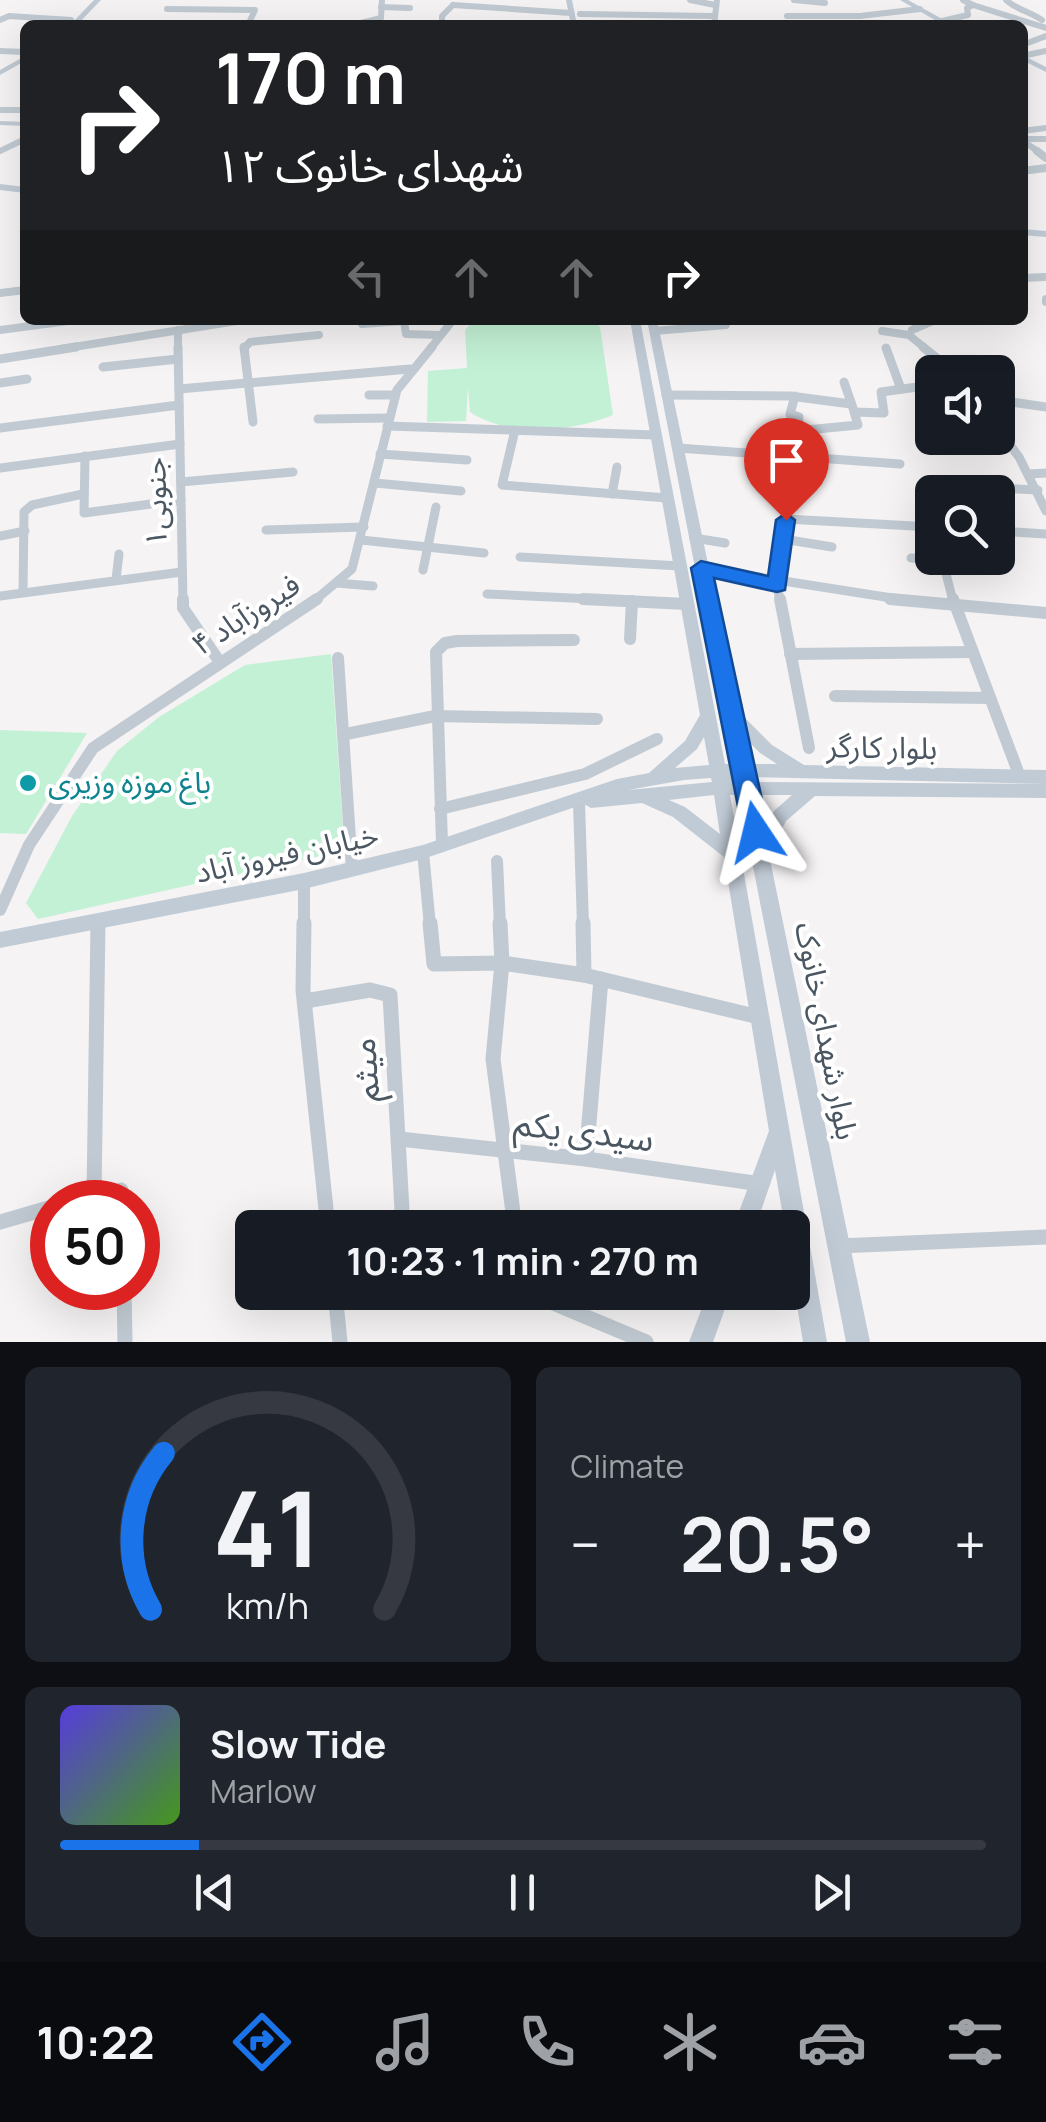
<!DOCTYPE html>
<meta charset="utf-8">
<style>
body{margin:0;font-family:Manrope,"Noto Sans Arabic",sans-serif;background:#20242c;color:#f1f3f6;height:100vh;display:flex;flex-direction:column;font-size:38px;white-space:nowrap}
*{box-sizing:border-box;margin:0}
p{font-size:32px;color:#9ea1a6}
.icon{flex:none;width:55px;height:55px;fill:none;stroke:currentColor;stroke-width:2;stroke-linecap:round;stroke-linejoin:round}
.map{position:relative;height:1342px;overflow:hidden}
.drawer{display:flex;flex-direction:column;gap:25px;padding:25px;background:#0d0f14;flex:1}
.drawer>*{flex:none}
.hud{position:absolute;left:20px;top:20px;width:1008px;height:305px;border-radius:15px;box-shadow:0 10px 40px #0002;background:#202124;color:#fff;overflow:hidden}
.buttons{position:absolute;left:915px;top:355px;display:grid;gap:20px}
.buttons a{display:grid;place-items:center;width:100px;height:100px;border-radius:15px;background:#171b24;box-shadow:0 10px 40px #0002;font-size:50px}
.speed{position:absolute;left:30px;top:1180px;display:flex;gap:20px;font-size:50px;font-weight:700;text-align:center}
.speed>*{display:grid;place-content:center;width:130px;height:130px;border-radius:50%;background:#171b24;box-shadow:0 10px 40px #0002;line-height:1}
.speed .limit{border:15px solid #d22;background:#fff;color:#111}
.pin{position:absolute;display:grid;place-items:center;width:85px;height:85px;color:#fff;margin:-102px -42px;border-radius:50% 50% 50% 0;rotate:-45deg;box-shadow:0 0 10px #0007}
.pin .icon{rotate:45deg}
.me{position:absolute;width:110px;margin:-55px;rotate:350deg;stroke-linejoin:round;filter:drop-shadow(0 0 8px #0008)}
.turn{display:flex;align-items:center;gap:35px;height:210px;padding:0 30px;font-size:45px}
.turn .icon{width:130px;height:130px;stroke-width:2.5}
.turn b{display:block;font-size:70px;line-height:85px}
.lanes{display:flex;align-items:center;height:95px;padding:0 30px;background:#0003;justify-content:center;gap:50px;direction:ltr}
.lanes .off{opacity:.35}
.big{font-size:75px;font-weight:700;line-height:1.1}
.drawer .card{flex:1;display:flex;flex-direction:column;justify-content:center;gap:15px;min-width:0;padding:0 35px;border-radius:15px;background:#20242c}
.drawer .dial{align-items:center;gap:0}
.dial svg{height:260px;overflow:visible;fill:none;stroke:#363941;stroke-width:7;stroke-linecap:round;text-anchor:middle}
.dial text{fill:#f1f3f6;stroke:none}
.song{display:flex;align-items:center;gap:30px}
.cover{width:120px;height:120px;border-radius:15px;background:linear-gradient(135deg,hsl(250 70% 55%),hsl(100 70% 35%))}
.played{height:10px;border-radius:5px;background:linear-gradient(90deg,#1a73e8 15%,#363941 15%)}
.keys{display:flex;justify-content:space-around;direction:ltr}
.heat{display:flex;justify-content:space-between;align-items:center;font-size:55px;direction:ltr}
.drawer .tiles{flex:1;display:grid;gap:25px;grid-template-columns:1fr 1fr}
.card:last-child{grid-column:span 2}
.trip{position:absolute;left:235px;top:1210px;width:575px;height:100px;border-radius:15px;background:#171b24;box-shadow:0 10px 40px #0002;font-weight:700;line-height:100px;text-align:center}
.tab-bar{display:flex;height:160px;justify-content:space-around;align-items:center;background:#090b0e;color:#9ea1a6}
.tab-bar .icon{width:70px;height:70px}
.tab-bar .selected{color:#1a73e8}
.tab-bar b{font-size:45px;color:#f1f3f6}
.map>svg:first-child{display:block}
.green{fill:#c3f1d5}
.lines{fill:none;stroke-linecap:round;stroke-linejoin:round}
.street-far4{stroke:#c1cad2;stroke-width:6}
.street-far3{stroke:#c1cad2;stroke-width:8}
.street-far2{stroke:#c1cad2;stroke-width:9}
.street-far1{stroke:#c1cad2;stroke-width:12}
.street{stroke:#c1cad2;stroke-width:15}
.secondary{fill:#c1cbd6;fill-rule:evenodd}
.route{fill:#1a73e8;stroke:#114b97;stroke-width:2.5}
.culture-dot{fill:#0f9aa8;stroke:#fff;stroke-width:4}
.labels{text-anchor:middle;stroke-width:8;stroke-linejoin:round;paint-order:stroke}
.street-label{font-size:30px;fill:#4a5661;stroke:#fff}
.culture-label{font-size:30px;fill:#0d838f;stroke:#fff;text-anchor:start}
.near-street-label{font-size:35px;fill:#4a5661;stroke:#fff}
</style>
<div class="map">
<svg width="1046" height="1342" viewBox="0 0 1046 1342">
<rect width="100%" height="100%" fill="#f5f3f3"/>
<!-- green -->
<g class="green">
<path d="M474,320H594L600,327L613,415C571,432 509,438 470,412L468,387L466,421L427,422L428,371L467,368L465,330Z"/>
<polygon points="331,654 344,843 333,853 38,919 26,903 72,816 117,751 159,717 245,665"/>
<polygon points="0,730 87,733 26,834 0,833"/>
</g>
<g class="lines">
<!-- street-far4 -->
<g class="street-far4">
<polyline points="690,0 715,5"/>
<polyline points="794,0 825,3"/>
<path d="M1006,0C1017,10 1029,11 1042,20"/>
<polyline points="453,5 571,13"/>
<polyline points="973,5 1046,28"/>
<polyline points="381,7 410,8"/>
<polyline points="167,9 255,10 248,25"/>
<polyline points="580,14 713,16"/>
<polyline points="787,16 860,16 920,9"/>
<polyline points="0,20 9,16 71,20"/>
<polyline points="942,21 968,15 967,8 973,5 963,0"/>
<polyline points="129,24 248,24"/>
<polyline points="353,25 381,18 382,0"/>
<polyline points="451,25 442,24 442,16 453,5"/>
<polyline points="714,25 717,0"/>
<polyline points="1022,45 1046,36"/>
<polyline points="0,51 25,52"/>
<polyline points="1022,56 1046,51"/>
<polyline points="0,110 25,110"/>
<polyline points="1022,131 1046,128"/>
<polyline points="1022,139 1046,139"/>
<polyline points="1022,140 1040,153"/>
<polyline points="0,151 25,139"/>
</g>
<!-- street-far3 -->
<g class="street-far3">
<polyline points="1037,151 1046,158"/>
<polyline points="1022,171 1046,168"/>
<polyline points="1022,278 1046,277"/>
<polyline points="0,293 25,290"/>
<polyline points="1046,299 1046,302"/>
<polyline points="362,324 404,321 406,334 438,335"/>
<polyline points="0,330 68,321"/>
<polyline points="178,330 178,349"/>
<polyline points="912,330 935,320"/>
<polyline points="654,331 726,325 727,320"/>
<polyline points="882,331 909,335 926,349"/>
<polyline points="61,349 243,320"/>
<polyline points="244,349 250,342 319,335"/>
<polyline points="430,349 453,320"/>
</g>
<!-- street-far2 -->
<g class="street-far2">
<polyline points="178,347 183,601"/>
<polyline points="244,347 253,422"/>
<polyline points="923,347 954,372"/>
<polyline points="886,348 901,389"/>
<polyline points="0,359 76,347"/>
<polyline points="103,367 178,359"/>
<polyline points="844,382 854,411"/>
<polyline points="0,383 27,379"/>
<polyline points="998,383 1005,383"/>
<polyline points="179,389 410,369"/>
<polyline points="369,395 395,395"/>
<polyline points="666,395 790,396 851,404"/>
<polyline points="998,400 1046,407"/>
<polyline points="318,419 388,418"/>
<polyline points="387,426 656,435"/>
<polyline points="0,428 179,405"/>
<polyline points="998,429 1019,457 1046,511"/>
<polyline points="515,430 502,485 667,498"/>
<polyline points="796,431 858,425 854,412 884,413 881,392 932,385"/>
<polyline points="678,448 900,464"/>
<polyline points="380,454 467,460"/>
<polyline points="85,456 84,513 181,500"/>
<polyline points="0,468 180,444"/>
<polyline points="1029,474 1046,473"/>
<polyline points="181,482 293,472"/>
<polyline points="375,483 461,491"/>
<polyline points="612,494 617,467"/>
<polyline points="932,515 926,485 1038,490"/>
<polyline points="786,519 932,527"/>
<polyline points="266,530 364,527"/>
<polyline points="998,531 1046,534"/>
<polyline points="0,536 25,531"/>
<polyline points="694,538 725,543"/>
<polyline points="783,539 832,547"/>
<polyline points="361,540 484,553"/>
<polyline points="520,557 680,566"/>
<polyline points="911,558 943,560"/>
<polyline points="942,558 953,601"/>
<polyline points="701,568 911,601"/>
<polyline points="423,570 436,507"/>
<polyline points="116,579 119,554"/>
<polyline points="336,583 373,586"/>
<polyline points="23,592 24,512 32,505 83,494"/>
<polyline points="487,594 633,601"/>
<polyline points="0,596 182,572"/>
<polyline points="314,601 352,569 397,390 432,347"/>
<polyline points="780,601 777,585 799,417 790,414 795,396"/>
</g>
<!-- street-far1 -->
<g class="street-far1">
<polyline points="183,599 183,608 219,661"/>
<polyline points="583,599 687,604"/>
<polyline points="780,599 809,748"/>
<polyline points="890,599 1046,613"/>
<polyline points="953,599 1020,777"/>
<polyline points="630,639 632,601"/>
<polyline points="790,654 972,652"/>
<polyline points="338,658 352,869"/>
<polyline points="835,696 990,698"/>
<polyline points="346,734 435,716 597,719"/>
<polyline points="579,802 583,926"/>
<polyline points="440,809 585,774 657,739"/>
<polyline points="442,844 436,652 445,643 457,641 574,640"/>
<polyline points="423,852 430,926"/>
<polyline points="497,861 500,926"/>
<polyline points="0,910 29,845 93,748 317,599"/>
<polyline points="98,926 98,921"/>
<polyline points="304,926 304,881"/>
</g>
<!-- street -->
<g class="street">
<polyline points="304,923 303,990 328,1228"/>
<polyline points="430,923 434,964 502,963 584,975 759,1017"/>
<polyline points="500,923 502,963 493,1059 515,1228"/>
<polyline points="583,923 584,975"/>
<polyline points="305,1001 370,990 390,995 403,1228"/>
<polyline points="399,1139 586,1159 761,1184"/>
<polyline points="586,1159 601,979"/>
<polyline points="94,1195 98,923"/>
<polyline points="68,1202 121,1190 122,1202"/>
<polyline points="0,1222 52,1207"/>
<polyline points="839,1246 1046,1237"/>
<polyline points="124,1288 125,1342"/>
<polyline points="335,1292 340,1342"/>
<polyline points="527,1292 646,1342"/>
</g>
<!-- secondary -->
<g class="secondary">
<polygon points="94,0 101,0 77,25 70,25"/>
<polygon points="566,0 572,0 577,25 571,25"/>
<polygon points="900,0 908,0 953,25 941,23 897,25 935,20"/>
<polygon points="1022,55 1046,67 1046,72 1022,60"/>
<polygon points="25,56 25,61 0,75 0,70"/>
<polygon points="0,121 25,122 25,126 0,125"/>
<polygon points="0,184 25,187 25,193 0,190"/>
<polygon points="1022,229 1046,231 1046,237 1022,235"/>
<path d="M630,320H640L725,764H733L647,320H657L739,712L772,745L804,765L1046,770V784L752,777L753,782L1046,784V798L815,796L786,821L769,855L870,1342H846L739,795H730L827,1342H803L792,1276V1228H785L775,1170L755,1228H733L769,1131L724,857L673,817L642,803L591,808L584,804L423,859L304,889L0,948V932L304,873L423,845L617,779L649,773L685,741L700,715ZM704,737L709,765L675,768L697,749ZM744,737L760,753L777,764H749ZM711,778L712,782L628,790L684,780ZM714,795L720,834L685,807L669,800ZM756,795H792L774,811L764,831Z"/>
<polygon points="708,1292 731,1292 713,1342 689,1342"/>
</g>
</g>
<!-- route -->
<polygon class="route" points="786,513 795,520 785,590 777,592 714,578 769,832 765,839 756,843 747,839 743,832 691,568 701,561 768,576 776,520"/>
<!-- markers -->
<circle class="culture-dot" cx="28" cy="783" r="10"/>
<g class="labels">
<!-- street labels -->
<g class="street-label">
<text transform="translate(156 502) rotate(-91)" y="10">جنوبی۱</text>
<text transform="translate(246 615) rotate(-33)" y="10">فیروزآباد ۴</text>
<text transform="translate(882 748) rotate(1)" y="10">بلوار کارگر</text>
<text transform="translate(287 854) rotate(-12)" y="10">خیابان فیروز آباد</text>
<text transform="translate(826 1031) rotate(79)" y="10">بلوار شهدای خانوک</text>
</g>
<!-- culture labels -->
<g class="culture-label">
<text x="48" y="793">باغ موزه وزیری</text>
</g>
<!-- near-street labels -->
<g class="near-street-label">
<text transform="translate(365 1070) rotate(-94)" y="12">میثم</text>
<text transform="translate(584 1131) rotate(7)" y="12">سیدی یکم</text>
</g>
</g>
</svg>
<div class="buttons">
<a><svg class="icon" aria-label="sound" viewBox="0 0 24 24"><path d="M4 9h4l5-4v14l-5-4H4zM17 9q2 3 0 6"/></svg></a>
<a><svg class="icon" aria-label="search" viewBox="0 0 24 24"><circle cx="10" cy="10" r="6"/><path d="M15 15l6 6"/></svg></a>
</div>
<div class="speed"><div class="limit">50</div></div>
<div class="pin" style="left:786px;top:520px;background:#d93025"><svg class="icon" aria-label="arrive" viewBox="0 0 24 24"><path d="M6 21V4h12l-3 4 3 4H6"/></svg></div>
<svg class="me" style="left:756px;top:832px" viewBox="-20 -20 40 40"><path d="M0-17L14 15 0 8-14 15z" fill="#1a73e8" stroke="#fff" stroke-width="4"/></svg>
<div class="trip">10:23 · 1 min · 270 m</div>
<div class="hud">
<div class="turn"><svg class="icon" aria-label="right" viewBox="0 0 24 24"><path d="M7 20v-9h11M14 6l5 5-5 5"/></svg><div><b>170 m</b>۱۲ شهدای خانوک</div></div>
<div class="lanes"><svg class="icon off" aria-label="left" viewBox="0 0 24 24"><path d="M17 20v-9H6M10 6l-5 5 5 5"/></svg><svg class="icon off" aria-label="ahead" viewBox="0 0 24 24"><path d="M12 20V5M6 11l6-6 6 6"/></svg><svg class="icon off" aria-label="ahead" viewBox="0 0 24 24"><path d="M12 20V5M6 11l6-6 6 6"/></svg><svg class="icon" aria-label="right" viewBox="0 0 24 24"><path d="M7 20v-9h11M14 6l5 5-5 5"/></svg></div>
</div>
</div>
<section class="drawer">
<div class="tiles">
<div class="card dial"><svg viewBox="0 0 100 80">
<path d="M14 69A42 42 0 1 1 86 69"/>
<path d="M14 69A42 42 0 0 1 18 21" stroke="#1a73e8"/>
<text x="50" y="56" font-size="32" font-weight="700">41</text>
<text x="50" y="72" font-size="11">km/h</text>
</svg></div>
<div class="card"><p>Climate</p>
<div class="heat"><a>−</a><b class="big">20.5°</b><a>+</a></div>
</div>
<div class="card">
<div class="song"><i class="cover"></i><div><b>Slow Tide</b><p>Marlow</p></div></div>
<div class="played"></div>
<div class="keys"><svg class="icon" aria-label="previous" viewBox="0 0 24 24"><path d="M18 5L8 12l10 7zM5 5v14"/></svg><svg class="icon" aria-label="pause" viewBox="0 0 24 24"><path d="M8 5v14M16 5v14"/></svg><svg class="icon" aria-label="next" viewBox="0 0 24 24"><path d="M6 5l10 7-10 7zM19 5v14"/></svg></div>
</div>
</div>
</section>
<nav class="tab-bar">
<b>10:22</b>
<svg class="icon selected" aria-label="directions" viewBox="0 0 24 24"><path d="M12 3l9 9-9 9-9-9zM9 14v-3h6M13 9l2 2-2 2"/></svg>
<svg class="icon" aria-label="music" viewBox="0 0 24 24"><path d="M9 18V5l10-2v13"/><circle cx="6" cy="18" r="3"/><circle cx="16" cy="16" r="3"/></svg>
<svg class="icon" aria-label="phone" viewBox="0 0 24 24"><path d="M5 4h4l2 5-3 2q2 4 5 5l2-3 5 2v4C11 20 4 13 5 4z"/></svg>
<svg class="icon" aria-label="climate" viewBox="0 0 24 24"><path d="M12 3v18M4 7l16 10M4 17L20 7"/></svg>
<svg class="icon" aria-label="car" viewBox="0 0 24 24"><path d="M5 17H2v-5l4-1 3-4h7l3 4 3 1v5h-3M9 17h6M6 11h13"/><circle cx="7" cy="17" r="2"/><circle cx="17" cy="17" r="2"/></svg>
<svg class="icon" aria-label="filters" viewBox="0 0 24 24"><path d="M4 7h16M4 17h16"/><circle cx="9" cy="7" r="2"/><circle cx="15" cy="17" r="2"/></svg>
</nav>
